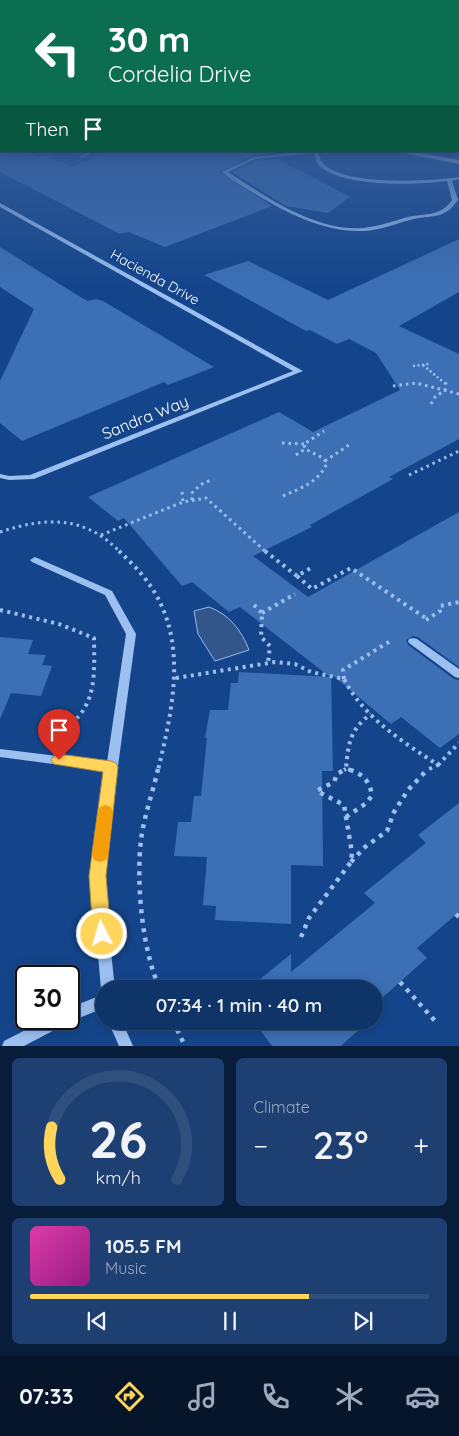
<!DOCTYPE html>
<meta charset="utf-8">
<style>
body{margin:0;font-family:Quicksand,sans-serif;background:#1d3f71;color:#f1f3f6;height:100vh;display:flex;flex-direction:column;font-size:19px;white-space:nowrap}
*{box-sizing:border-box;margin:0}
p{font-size:16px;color:#9baac0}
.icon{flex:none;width:28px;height:28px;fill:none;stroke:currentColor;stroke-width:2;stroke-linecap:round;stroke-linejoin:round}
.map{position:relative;height:1046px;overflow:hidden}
.panel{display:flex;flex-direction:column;gap:12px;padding:12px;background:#081d39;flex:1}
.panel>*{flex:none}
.top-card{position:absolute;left:0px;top:0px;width:460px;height:152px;box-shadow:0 2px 12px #0003,0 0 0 1px #2f4f7c;background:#0b6e4f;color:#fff;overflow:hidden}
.speed{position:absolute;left:15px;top:965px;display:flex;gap:10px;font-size:25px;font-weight:700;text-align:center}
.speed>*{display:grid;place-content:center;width:65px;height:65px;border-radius:50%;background:#0f3468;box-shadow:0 2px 12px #0003,0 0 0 1px #2f4f7c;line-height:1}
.speed .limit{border:2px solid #111;border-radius:8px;background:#fff;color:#111}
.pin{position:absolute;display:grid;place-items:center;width:42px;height:42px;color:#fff;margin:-51px -21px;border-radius:50% 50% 50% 0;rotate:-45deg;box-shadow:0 0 5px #0007}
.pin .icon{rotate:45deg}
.me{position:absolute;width:55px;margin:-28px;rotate:355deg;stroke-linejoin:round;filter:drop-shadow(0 0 4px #0008)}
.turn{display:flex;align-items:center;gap:18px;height:105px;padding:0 25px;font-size:22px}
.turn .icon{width:65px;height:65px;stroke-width:2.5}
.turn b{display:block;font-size:35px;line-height:42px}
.then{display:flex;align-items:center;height:48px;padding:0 25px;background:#0003;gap:10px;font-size:19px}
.big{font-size:38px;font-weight:600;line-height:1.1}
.panel .card{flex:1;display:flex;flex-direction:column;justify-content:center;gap:8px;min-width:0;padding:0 18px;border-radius:8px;background:#1d3f71}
.panel .dial{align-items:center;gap:0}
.dial svg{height:130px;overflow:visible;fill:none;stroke:#2f4f7c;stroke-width:7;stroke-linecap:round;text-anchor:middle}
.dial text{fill:#f1f3f6;stroke:none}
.song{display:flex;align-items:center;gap:15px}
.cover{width:60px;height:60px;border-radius:8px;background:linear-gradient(135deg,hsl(320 70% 55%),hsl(310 70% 35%))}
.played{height:5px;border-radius:2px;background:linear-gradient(90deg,#ffd45b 70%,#2f4f7c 70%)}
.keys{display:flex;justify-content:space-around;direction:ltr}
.heat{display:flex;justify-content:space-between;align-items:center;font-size:28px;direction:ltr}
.panel .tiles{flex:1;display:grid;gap:12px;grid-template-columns:1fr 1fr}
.card:last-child{grid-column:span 2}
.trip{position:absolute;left:95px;top:980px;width:288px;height:50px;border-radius:25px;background:#0f3468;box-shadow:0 2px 12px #0003,0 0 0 1px #2f4f7c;font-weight:600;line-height:50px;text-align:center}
.menu{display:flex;height:80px;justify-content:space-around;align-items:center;background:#06152a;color:#9baac0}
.menu .icon{width:35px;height:35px}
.menu .selected{color:#ffd45b}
.menu b{font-size:22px;color:#f1f3f6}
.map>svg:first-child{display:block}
.water{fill:#32568a;stroke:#8ebaf3}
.building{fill:#3d6fb4}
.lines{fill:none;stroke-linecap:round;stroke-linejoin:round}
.path-far3{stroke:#9cc0f0;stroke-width:2.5;stroke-dasharray:2 2.5;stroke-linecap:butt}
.path-far2{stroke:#9cc0f0;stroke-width:3;stroke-dasharray:2.5 4;stroke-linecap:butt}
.path-far1{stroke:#9cc0f0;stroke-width:4;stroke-dasharray:3 4.5;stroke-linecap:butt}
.path{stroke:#9cc0f0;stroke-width:4.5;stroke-dasharray:4 5.5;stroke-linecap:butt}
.minor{fill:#9cc0f0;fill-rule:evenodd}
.major{fill:#e5eeff;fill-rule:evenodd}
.route{fill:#ffd45b;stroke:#a68a3b}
.slow{fill:#f59e0b}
.labels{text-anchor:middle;stroke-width:4.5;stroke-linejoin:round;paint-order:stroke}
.far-street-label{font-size:14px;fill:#fff;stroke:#14458b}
.street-label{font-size:16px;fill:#fff;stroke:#14458b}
</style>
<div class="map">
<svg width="459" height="1046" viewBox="0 0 459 1046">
<rect width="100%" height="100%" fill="#14458b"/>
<!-- water -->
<path class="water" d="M209,607C229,614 242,631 249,650L215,661L198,634L194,611Z"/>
<!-- building -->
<g class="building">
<polygon points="0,146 1,151 23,151 38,157 48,155 71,167 106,151 262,151 266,154 253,155 220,172 272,206 165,247 129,232 120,234 0,172"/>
<polygon points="276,159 320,181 350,197 328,213 286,206 232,172 256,161"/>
<polygon points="459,239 459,292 399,326 459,354 459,439 389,477 393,479 310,525 312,527 253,556 308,597 459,512 459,667 418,637 413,636 406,640 408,645 454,679 459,680 459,734 440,748 401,717 391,724 331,674 333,771 322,771 323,866 291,865 291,924 215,920 216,906 203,905 207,857 174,856 178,822 191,822 194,796 201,796 207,738 205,738 210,710 228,710 231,683 238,683 239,672 330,677 240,607 229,612 192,582 182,586 124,518 118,521 88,497 279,412 313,432 400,390 376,353 349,339 337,344 310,330 306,331 204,275 248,261 328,300"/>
<polygon points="0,247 82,298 88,301 96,299 103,301 214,367 168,385 164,382 22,441 0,423 0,381 34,309 0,287"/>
<polygon points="0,637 33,640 28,654 46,655 42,665 52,666 41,696 11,693 0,719"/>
<polygon points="459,803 459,912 417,948 427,958 374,1005 374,989 248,989 291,954 291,972 375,903 364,893 426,843 418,835"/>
<polygon points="253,1021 360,1021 364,1025 341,1046 272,1046"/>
</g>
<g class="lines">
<!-- path-far3 -->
<g class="path-far3">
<polyline points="423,365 442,381"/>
<polyline points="413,366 429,364"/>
</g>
<!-- path-far2 -->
<g class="path-far2">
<polyline points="393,386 416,383 459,394"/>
<polyline points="431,404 435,397 445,390 446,384 441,380"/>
<polyline points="282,443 304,444"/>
<polyline points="296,455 305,449"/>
<polyline points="325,461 349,445"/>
<polyline points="409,475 459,451"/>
<polyline points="182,492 183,502"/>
<path d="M283,496C301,488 319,482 327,463L323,458L305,449L304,444L324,431"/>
<polyline points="192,500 192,493 200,485 213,479"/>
<path d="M0,532C46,517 84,515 120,552"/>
<polyline points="101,535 183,502 206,498 266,552"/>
</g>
<!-- path-far1 -->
<g class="path-far1">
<path d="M119,551C127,559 136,567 143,576C190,633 174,704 158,770"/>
<polyline points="265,551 297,576 311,568"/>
<polyline points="297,576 312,589 351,568 427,619"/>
<polyline points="254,605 262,613 261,637 270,646 268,663"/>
<path d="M0,610L59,624L94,638C94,670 98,704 69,725"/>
<polyline points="262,613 295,594"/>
<polyline points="426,620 440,611 440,606 459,602"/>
<path d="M176,678L275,662L295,664L311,672L344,679C364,718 402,741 438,765L427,770"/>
<polyline points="344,679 343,670 392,640"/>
<polyline points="438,765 459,743"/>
<polyline points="344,770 346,769"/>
<path d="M351,770L346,769C348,744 350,729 371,714"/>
</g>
<!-- path -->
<g class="path">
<path d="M158,769C153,792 144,816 141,840C136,883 142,950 160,989"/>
<polyline points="318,790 334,782 337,774 346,769"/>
<path d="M346,817L365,804L372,796C370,780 361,772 346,769"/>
<polyline points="351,862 365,847 387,831 394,812 408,790 428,769"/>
<polyline points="456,914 459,917"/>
<polyline points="301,937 309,918 351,862 352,853 344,805 317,791"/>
<polyline points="400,982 436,1022"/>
<polyline points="173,1021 185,1046"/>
</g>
<!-- minor -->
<g class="minor">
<polygon points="89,151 95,151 83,158 79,157"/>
<path d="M309,151H317C319,154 320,159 322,162C341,187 431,181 459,177V179L452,181L458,200C443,221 432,214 410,220C394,224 379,231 362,231C320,232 281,210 247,189C239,184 229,178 222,172L254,157ZM314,153C315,157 316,162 318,164C338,188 418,185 447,181L452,200C440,217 426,213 408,217C393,221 380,226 364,228C316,232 266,197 228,172L255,159Z"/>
<polygon points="0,203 301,370 303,371 34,479 9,480 0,478 0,474 9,476 30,475 293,371 0,207"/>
<polygon points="35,557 112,591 136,634 103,876 115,989 104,989 104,994 101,989 91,876 106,771 0,757 0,749 107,762 126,634 105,595 32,562 30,560"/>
<polygon points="413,638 417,639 459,669 459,678 455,677 409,643 408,641 409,639"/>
<polygon points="104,994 104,1008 69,1022 67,1021 66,1024 24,1046 2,1046 4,1041 47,1019 69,1019 69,1008"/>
<polygon points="108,1021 122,1021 133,1046 119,1046"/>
</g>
<!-- major -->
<polygon class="major" points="393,151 409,151 459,160 459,164"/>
</g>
<!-- sky -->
<linearGradient id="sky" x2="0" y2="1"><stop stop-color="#0b264c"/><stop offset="0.49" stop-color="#345c98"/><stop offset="1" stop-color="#345c98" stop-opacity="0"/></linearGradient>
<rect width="459" height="286" fill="url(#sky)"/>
<!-- route -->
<polygon class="route" points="59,754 111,761 116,763 118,767 106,876 111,934 108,939 102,941 96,939 93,934 89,876 103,772 54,764 51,760 54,756"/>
<!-- slow -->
<polygon class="slow" points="105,805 111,807 113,812 108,855 106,860 100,862 94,860 92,855 98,812 100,807"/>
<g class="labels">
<!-- far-street labels -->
<g class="far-street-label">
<text transform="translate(155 277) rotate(29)" y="5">Hacienda Drive</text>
</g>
<!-- street labels -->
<g class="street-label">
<text transform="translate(145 417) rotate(-22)" y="6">Sandra Way</text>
</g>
</g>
</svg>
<div class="speed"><div class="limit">30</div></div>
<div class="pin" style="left:59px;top:760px;background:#d93025"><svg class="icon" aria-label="arrive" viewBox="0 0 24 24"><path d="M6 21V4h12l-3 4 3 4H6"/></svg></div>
<svg class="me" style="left:102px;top:934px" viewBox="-20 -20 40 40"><circle r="17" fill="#ffd45b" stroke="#fff" stroke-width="3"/><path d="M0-11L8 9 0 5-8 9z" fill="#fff"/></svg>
<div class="trip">07:34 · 1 min · 40 m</div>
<div class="top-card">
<div class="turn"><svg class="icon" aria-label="left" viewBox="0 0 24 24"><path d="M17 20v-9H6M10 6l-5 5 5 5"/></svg><div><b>30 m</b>Cordelia Drive</div></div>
<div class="then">Then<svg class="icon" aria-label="arrive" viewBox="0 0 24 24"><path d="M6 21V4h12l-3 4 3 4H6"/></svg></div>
</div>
</div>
<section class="panel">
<div class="tiles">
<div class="card dial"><svg viewBox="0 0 100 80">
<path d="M14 69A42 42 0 1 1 86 69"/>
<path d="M14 69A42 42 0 0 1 9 37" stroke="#ffd45b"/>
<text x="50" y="56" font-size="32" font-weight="700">26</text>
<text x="50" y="72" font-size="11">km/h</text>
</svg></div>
<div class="card"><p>Climate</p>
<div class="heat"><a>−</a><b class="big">23°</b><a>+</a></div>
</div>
<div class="card">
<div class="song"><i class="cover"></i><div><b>105.5 FM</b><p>Music</p></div></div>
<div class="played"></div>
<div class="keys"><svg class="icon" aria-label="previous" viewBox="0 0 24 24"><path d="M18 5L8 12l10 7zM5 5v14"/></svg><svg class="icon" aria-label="pause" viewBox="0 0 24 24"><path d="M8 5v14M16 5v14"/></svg><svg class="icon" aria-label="next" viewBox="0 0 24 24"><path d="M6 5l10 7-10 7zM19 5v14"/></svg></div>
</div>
</div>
</section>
<nav class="menu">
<b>07:33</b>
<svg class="icon selected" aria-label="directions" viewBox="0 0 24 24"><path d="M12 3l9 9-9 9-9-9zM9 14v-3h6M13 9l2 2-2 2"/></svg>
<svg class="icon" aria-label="music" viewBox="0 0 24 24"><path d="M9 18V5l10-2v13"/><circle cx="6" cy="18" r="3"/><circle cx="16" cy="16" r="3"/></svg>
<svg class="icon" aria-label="phone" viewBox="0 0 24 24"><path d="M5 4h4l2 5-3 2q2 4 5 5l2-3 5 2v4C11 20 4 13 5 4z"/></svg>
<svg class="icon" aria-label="climate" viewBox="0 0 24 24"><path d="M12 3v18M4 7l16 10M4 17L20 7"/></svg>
<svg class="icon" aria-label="car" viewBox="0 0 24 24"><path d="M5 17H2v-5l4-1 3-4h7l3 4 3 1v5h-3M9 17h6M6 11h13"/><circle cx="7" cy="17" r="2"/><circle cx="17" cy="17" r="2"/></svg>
</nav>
